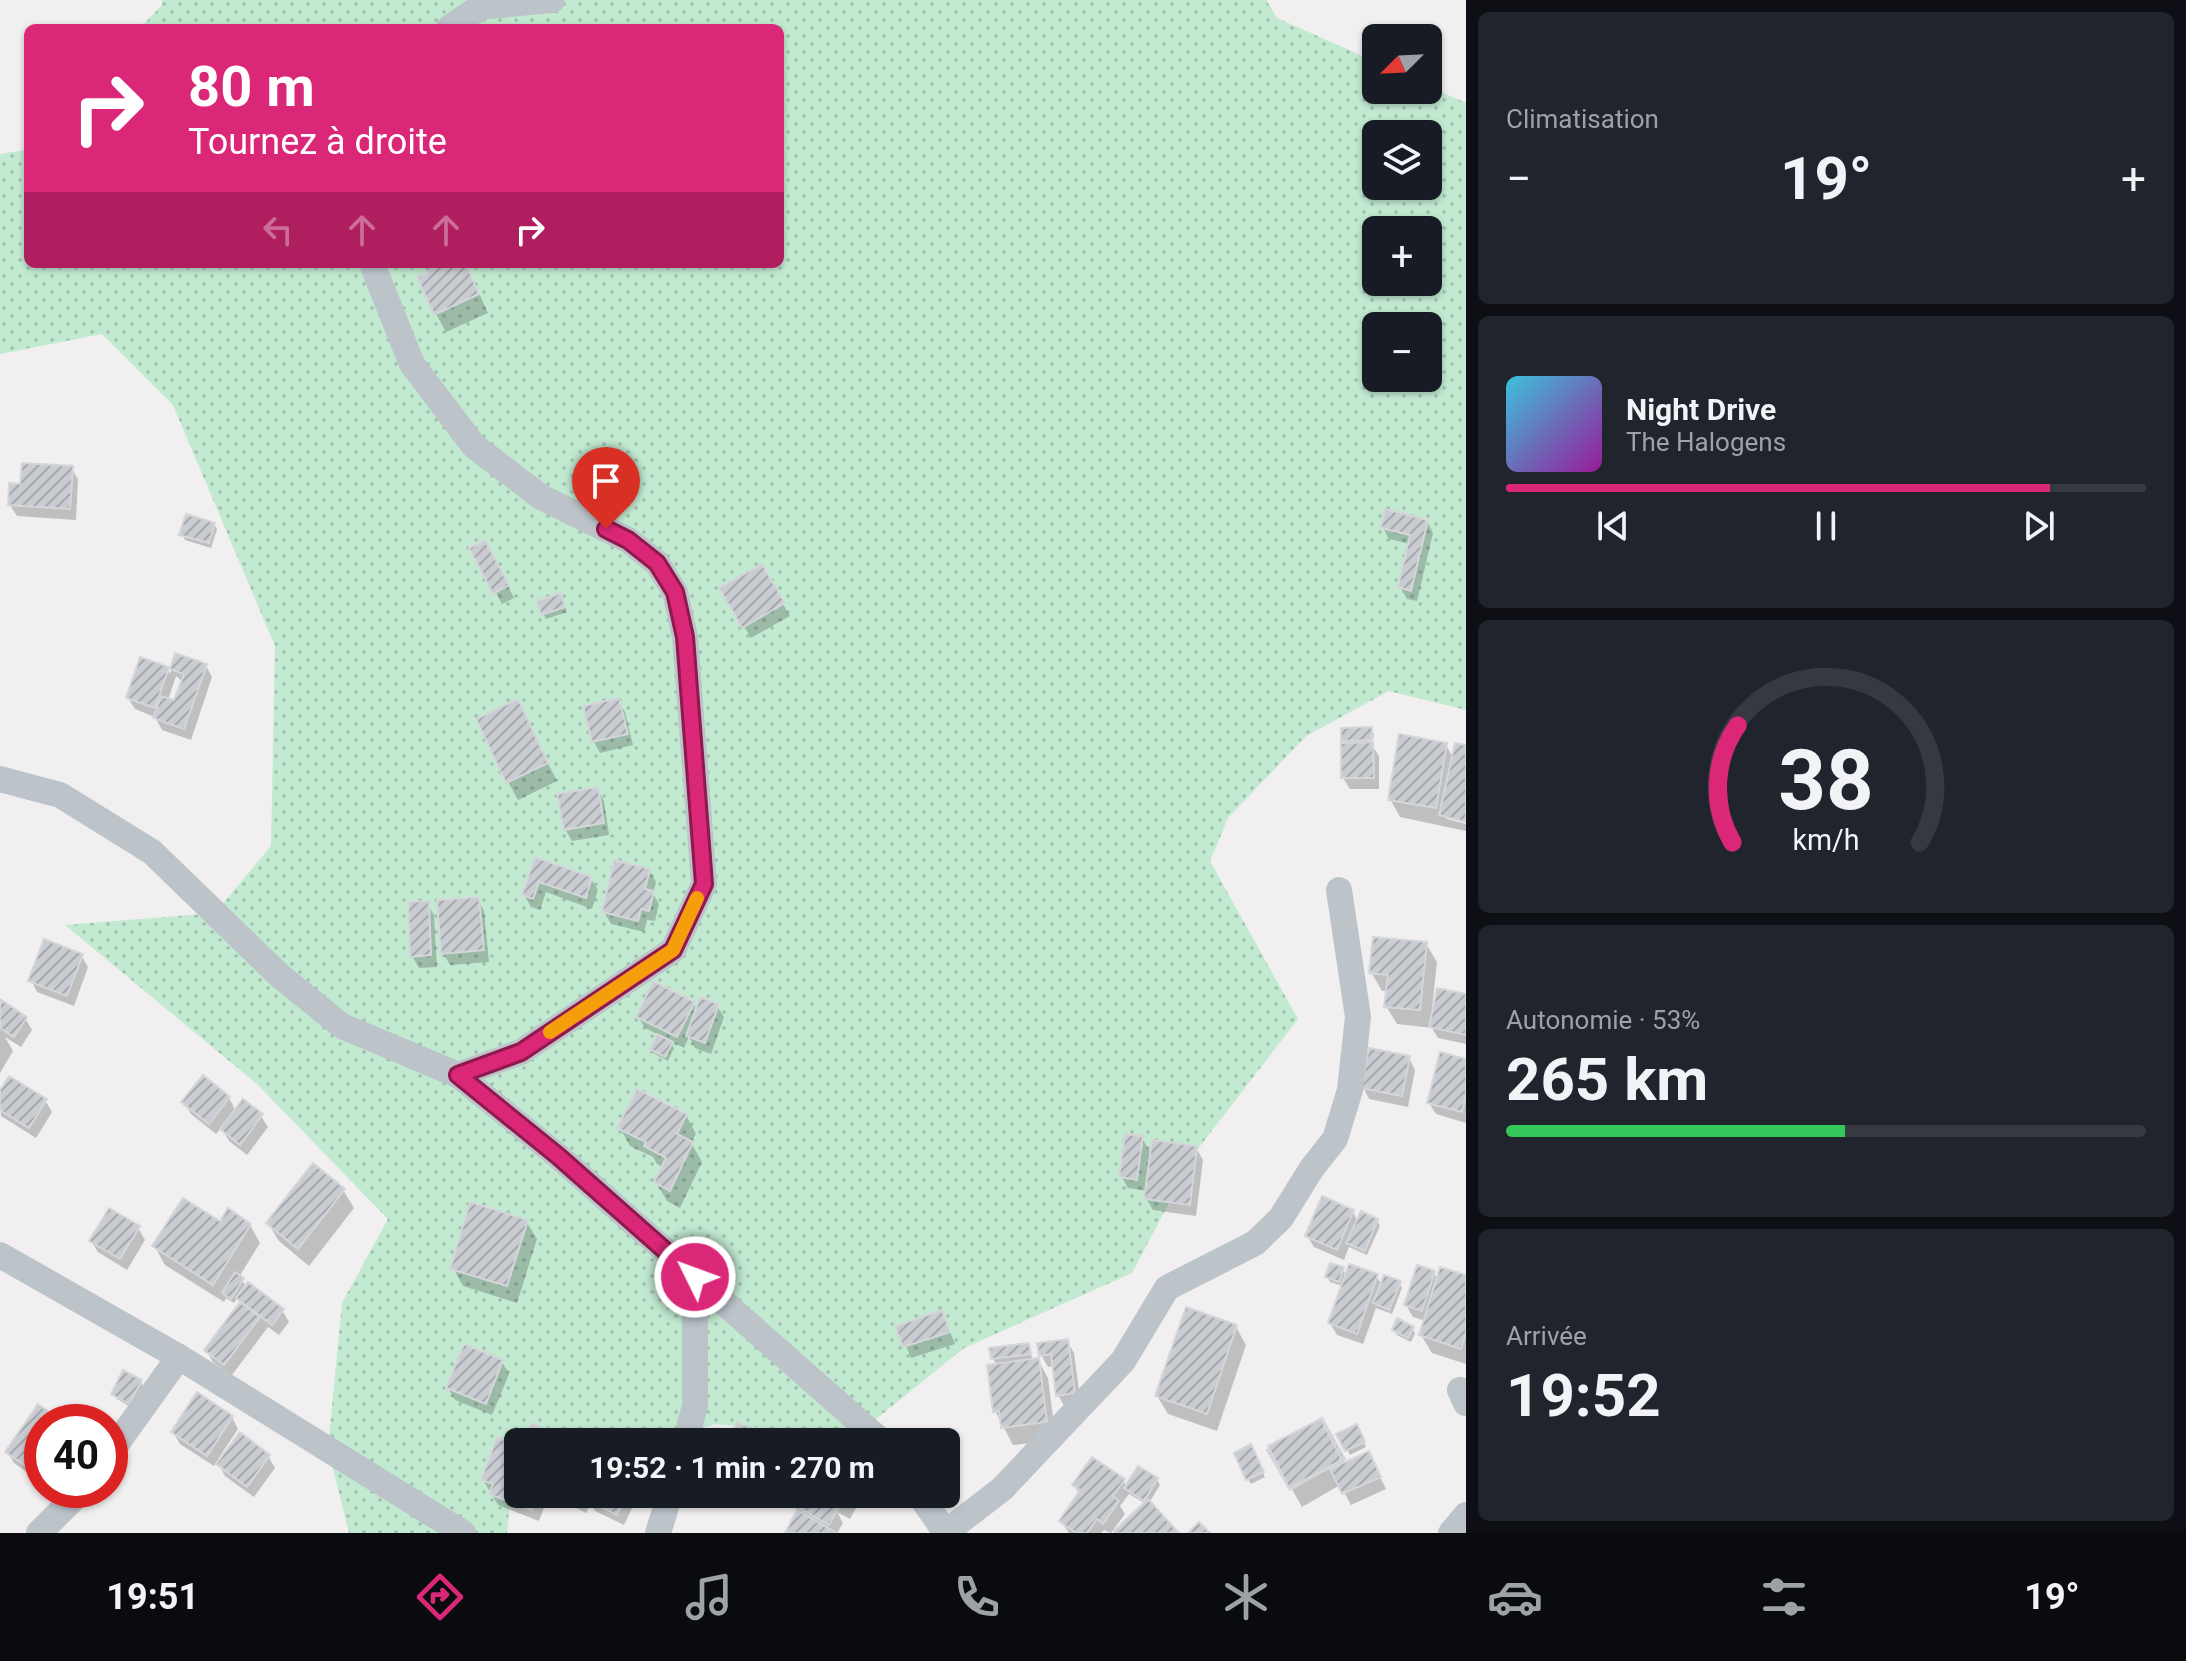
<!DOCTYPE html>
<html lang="fr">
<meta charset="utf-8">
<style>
body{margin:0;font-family:Roboto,sans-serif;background:#20242c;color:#f1f3f6;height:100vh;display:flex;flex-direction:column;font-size:30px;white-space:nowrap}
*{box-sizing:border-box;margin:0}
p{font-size:26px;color:#9ea1a6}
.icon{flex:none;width:44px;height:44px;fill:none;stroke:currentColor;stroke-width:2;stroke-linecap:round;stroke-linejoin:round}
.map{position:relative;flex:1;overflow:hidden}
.side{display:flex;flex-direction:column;gap:12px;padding:12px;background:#0d0f14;width:720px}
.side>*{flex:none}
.guide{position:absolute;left:24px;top:24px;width:760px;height:244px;border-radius:12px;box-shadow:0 2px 6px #0004;background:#db2777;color:#fff;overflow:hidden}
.needle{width:52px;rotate:246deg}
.buttons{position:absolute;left:1362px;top:24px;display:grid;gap:16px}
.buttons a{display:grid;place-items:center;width:80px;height:80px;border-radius:12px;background:#171b24;box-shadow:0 2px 6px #0004;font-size:40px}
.speed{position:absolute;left:24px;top:1404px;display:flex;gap:16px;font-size:40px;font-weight:700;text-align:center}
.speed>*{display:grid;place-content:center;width:104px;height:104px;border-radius:50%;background:#171b24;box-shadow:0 2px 6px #0004;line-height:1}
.speed .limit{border:12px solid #d22;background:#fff;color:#111}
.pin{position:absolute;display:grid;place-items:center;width:68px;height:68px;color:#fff;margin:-82px -34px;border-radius:50% 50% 50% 0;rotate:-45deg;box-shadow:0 0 8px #0007}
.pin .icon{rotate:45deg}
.me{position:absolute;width:88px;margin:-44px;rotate:312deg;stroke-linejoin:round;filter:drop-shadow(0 0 6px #0008)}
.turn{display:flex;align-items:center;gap:28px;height:168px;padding:0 32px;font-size:36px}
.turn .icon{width:104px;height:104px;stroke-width:2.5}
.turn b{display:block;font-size:56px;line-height:68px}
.lanes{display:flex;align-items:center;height:76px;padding:0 32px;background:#0003;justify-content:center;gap:40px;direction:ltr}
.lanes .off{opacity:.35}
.big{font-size:60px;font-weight:700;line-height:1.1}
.side .widget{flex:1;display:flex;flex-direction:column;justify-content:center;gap:12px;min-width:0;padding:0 28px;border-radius:12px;background:#20242c}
.side .dial{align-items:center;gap:0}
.dial svg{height:208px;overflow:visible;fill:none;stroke:#363941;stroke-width:7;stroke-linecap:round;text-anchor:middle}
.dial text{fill:#f1f3f6;stroke:none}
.song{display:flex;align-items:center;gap:24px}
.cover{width:96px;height:96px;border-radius:12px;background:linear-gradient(135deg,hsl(190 70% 55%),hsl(300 70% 35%))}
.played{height:8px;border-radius:4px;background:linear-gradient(90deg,#db2777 85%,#363941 85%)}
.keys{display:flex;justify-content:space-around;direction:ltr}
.heat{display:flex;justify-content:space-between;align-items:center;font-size:44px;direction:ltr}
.charge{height:12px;border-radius:6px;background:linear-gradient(90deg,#34c759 53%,#363941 0)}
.trip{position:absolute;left:504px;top:1428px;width:456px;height:80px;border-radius:12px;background:#171b24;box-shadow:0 2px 6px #0004;font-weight:700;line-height:80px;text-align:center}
.dock{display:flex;height:128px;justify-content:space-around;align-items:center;background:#090b0e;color:#9ea1a6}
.dock .icon{width:56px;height:56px}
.dock .current{color:#db2777}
.dock b{font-size:36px;color:#f1f3f6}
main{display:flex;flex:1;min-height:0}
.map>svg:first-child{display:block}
.grass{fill:url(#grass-dots);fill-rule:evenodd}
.shadow{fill:#0003;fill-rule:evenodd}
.building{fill:url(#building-hatch);stroke:#d4d6da;stroke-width:2}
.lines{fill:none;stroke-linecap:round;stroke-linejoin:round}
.minor{stroke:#bcc4ca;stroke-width:26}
.route-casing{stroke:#8e194d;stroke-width:20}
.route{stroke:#db2777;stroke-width:14}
.slow{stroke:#f59e0b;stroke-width:14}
</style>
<main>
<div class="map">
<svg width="1466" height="1533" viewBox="0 0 1466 1533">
<defs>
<pattern id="grass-dots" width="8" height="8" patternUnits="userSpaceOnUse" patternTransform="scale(2)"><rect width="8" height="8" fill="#c2ead1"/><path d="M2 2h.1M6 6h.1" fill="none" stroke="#a0c0ad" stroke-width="1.8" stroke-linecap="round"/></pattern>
<pattern id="building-hatch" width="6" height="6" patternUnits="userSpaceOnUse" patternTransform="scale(2)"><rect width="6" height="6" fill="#c9ccd1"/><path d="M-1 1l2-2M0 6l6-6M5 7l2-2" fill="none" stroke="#a5a8ad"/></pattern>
</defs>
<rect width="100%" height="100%" fill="#f1efef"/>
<!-- grass -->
<path class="grass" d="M162,0H1266L1277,18L1376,62V90H1428V86L1466,103V710L1389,691L1306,736L1228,818L1210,861L1298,1019L1197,1150L1132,1273L964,1348L855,1436L715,1424L662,1442H518V1457L514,1458L507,1533H349L328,1448L342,1303L388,1219L257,1084L65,925L215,913L271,846L275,646L173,405L102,334L0,354V154L25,150L28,147V264H780V28H140L162,5ZM1376,134H1428V186H1376ZM1376,230H1428V282H1376ZM1376,326H1428V378H1376Z"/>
<!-- shadow -->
<g class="shadow">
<polygon points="425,264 466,264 488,313 446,332 436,314 429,274"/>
<polygon points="71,468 78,479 76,520 17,516 10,505 22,486"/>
<polygon points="1427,521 1433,533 1417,601 1407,599 1400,587 1410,544 1389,539 1383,528"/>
<polygon points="214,524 217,529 211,548 185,540 182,534"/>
<polygon points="484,542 514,598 502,604 472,549"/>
<polygon points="761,567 790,616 751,638 722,589"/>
<polygon points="563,600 567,612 546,619 543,614"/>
<path d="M176,655L206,666L212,677L191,740L162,730L155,717L135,709L128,698L168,669L170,674ZM176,676L183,682L176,703L168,700Z"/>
<polygon points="618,700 625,712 633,745 600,753 594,742"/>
<polygon points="517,702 557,781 518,800 508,782"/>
<polygon points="1371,729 1374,734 1372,745 1379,756 1379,789 1350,789 1343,778 1345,745 1343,740"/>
<polygon points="1446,745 1453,758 1466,747 1466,820 1447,815 1447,819 1466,824 1466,831 1400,817 1390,799"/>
<polygon points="597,789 604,801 609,835 572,841 565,829"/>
<polygon points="537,859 591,879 598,890 592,909 546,892 540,910 531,907 524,895"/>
<polygon points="649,870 656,882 653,894 659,904 655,921 647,920 644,932 611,924 604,912"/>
<polygon points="478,899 484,911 489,962 450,965 443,953"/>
<polygon points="427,903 434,915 437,967 419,968 412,956"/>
<polygon points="1426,944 1437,962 1432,1008 1466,997 1466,1044 1438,1038 1432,1028 1397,1024 1386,1006 1388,991 1382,991 1371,972"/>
<polygon points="81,955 88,967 74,1006 37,992 31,980"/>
<polygon points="0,1002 25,1018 32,1030 21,1047 5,1037 13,1051 0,1073"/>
<polygon points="693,1003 697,1010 717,1006 724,1017 711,1054 695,1048 689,1037 684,1048 670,1041 674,1048 668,1061 655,1054 652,1049 659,1035 645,1028 638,1017"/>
<polygon points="1409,1058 1415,1070 1408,1107 1369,1099 1363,1087"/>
<polygon points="1466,1061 1466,1123 1436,1114 1429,1103"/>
<polygon points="0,1094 45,1100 52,1112 36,1138 1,1116"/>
<polygon points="229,1098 236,1111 261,1116 268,1127 247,1155 229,1141 221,1128 216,1134 191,1114 184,1102"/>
<polygon points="686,1115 696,1134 691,1143 702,1162 680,1208 667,1201 656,1182 664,1168 657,1164 653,1157 630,1146 620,1128"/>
<polygon points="1142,1138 1152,1155 1196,1148 1203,1160 1196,1216 1153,1210 1146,1198 1147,1191 1128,1188 1121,1176"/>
<polygon points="343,1190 354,1208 309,1266 279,1241 268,1223"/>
<polygon points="1353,1212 1358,1222 1377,1220 1380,1226 1367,1255 1349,1247 1344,1260 1314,1247 1307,1235"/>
<polygon points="526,1221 537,1239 517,1303 463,1286 453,1268"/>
<polygon points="220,1224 250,1225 260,1243 239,1277 247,1287 282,1310 289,1322 279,1335 268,1327 232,1375 213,1362 206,1350 241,1303 238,1297 234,1303 226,1298 224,1302 165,1265 155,1247"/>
<polygon points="138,1228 145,1240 127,1270 98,1252 91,1241"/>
<polygon points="1342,1269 1347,1276 1376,1276 1382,1285 1399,1283 1402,1288 1392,1314 1376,1308 1363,1344 1337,1335 1330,1323 1343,1286 1330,1282 1327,1277"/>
<polygon points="1434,1273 1438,1281 1466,1277 1466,1364 1432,1353 1421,1335 1426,1321 1413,1317 1406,1305"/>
<polygon points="942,1312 955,1344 911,1358 898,1327"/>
<polygon points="1236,1327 1246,1345 1217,1431 1168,1414 1157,1396"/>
<polygon points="1412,1328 1415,1333 1411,1342 1397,1335 1394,1330"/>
<polygon points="1067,1341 1074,1353 1081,1405 1065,1407 1058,1395 1054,1366 1048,1367 1041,1355"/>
<polygon points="1028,1345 1033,1361 1038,1360 1048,1378 1056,1440 1013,1445 995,1411 997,1365 993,1359"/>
<polygon points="502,1362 509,1374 492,1415 455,1400 448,1388"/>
<polygon points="140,1381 143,1386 132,1408 117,1399 114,1394"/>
<polygon points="39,1407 60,1422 42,1422 42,1483 14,1463 8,1452"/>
<polygon points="232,1417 238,1429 218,1459 221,1461 268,1456 275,1468 254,1497 225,1476 217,1461 214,1466 180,1444 173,1432"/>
<polygon points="1322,1421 1346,1464 1374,1465 1386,1489 1351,1505 1340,1485 1302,1507 1270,1450"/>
<polygon points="1356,1426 1366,1447 1350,1455 1339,1435"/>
<polygon points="544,1431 547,1437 565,1436 568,1441 526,1441"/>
<polygon points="518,1448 518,1494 549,1494 539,1521 498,1505 483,1480"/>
<polygon points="1253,1452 1265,1477 1251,1484 1248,1479"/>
<polygon points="1157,1480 1160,1485 1149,1503 1177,1533 1118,1533 1146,1504 1129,1494 1120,1506 1125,1514 1111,1533 1104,1530 1101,1533 1069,1533 1061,1521 1079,1494 1074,1485 1123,1481 1127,1487"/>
<polygon points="559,1494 639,1494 624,1525 595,1511 591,1503 586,1513 563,1501"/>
<polygon points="784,1494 864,1494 850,1519 837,1512 843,1523 837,1533 787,1533 799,1512"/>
</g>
<!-- building -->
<g class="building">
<polygon points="423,264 466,264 479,294 434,315 417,277 427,273"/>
<polygon points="22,463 73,466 70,509 8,505 9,483 20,484"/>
<polygon points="1385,509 1428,520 1411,591 1398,587 1410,535 1381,528"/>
<polygon points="186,514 215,523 209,543 179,535"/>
<polygon points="485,540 509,585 493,594 469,548"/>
<polygon points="762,564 785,603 742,628 719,588"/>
<polygon points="561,593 565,607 541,615 537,601"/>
<polygon points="175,653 207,664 184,729 153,718 161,696 174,700 184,674 170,669"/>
<polygon points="140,657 169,667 155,708 126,698"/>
<polygon points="619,698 628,734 592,742 583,706"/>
<polygon points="518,699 548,763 506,783 476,719"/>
<polygon points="1372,727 1372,740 1341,741 1341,728"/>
<polygon points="1399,734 1447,743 1436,808 1388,800"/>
<polygon points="1373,742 1374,778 1341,778 1341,743"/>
<polygon points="1455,743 1466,745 1466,822 1439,815"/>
<polygon points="598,787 604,823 564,830 557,794"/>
<polygon points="535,857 592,877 586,898 539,882 533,899 522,895"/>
<polygon points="614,860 650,869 645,889 654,891 649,911 641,909 638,921 602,912"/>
<polygon points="479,897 484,950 441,954 437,900"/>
<polygon points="429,901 431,955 410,957 408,902"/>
<polygon points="1373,937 1427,942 1420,1010 1384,1007 1388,975 1369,973"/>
<polygon points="44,939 83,954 67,996 28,981"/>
<polygon points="653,981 695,1002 677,1037 636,1017"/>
<polygon points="1437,988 1466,994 1466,1035 1429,1027"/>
<polygon points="700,997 719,1004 705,1043 686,1036"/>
<polygon points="0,999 27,1017 14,1037 0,1028"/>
<polygon points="657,1034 673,1042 665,1057 650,1049"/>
<polygon points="1369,1048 1410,1056 1402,1096 1361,1088"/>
<polygon points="1440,1052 1466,1059 1466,1095 1462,1112 1427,1103"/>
<polygon points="203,1075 230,1097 209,1124 181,1102"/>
<polygon points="9,1076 47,1099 29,1128 0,1110 0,1090"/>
<polygon points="637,1089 687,1114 677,1134 693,1142 670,1191 654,1182 666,1158 644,1146 646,1142 617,1128"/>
<polygon points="243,1099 263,1114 240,1145 220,1129"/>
<polygon points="1125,1134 1143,1136 1137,1180 1119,1177"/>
<polygon points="1152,1140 1197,1146 1190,1205 1144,1199"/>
<polygon points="313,1163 345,1189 298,1249 266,1223"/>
<polygon points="1322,1196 1354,1210 1337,1250 1305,1236"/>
<polygon points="183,1198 220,1221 228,1208 251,1224 213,1285 152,1246"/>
<polygon points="470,1202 528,1220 507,1286 450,1269"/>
<polygon points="109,1208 140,1226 120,1259 89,1241"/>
<polygon points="1361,1211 1378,1219 1365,1251 1346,1243"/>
<polygon points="1330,1263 1344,1267 1339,1282 1325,1277"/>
<polygon points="1349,1264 1378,1274 1357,1334 1328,1323"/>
<polygon points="1417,1265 1435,1271 1422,1311 1404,1305"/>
<polygon points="1440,1267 1466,1275 1466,1333 1461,1349 1419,1335"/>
<polygon points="235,1272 244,1278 231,1299 222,1293"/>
<polygon points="1384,1275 1401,1281 1389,1310 1373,1303"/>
<polygon points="248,1282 284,1309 272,1325 236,1298"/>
<polygon points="240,1302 260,1317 224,1365 204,1350"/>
<polygon points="1186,1307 1237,1325 1207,1414 1155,1396"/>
<polygon points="942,1310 950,1332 903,1347 895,1326"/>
<polygon points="1397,1318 1414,1327 1408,1338 1392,1330"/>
<polygon points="1068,1339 1075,1393 1056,1396 1051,1354 1039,1356 1037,1343"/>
<polygon points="1029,1343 1031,1354 991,1359 989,1348"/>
<polygon points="464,1344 503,1360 486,1404 446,1388"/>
<polygon points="1039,1358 1047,1422 1001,1428 999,1411 993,1412 987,1365"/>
<polygon points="123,1370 142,1380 129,1404 111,1394"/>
<polygon points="197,1392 233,1416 207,1456 171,1432"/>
<polygon points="38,1404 63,1422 42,1422 42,1463 35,1472 5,1452"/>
<polygon points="1322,1418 1345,1459 1290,1490 1267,1450"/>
<polygon points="1321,1419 1342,1460 1289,1488 1268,1446"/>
<polygon points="737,1422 772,1437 770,1442 728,1442"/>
<polygon points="532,1423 545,1430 539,1442 523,1441"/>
<polygon points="1357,1424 1365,1442 1345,1451 1336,1434"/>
<polygon points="550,1427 566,1434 563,1442 542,1442"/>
<polygon points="815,1428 839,1442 807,1442"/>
<polygon points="240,1432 270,1455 247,1487 216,1464"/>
<polygon points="497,1437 518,1446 518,1494 538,1494 532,1510 489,1494 493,1484 481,1480"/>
<polygon points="1251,1444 1264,1472 1246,1480 1234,1453"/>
<polygon points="1369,1451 1381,1477 1342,1494 1330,1469"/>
<polygon points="1092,1457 1125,1479 1113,1496 1119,1501 1103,1524 1097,1519 1087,1533 1076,1533 1059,1521 1080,1490 1072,1485"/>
<polygon points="1138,1466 1158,1478 1144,1501 1124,1488"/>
<polygon points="589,1494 627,1494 617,1515 586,1500"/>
<polygon points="798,1494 810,1494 838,1509 829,1525 792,1504"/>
<polygon points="1148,1499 1179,1533 1116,1533 1114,1531"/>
<polygon points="797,1510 837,1533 785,1533"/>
<polygon points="1199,1522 1210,1533 1188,1533"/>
</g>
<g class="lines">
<!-- minor -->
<g class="minor">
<polyline points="449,28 480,7 552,0"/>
<polyline points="372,264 412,364 474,446 541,497 628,540 657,563 675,592 685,637 704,884 673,950 521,1052 458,1075"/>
<polyline points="0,779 60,795 152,852 279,975 342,1026 458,1075 558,1156 882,1442"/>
<polyline points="0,1255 179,1357 463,1533"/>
<polyline points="1460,1390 1466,1403"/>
<polyline points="685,1442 695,1406 695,1277"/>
<polyline points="110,1453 179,1357"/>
<polyline points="919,1494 946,1533"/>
<polyline points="946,1532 1002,1489 1123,1361 1167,1288 1255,1243 1281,1218 1312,1168 1335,1139 1350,1090 1358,1017 1339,890"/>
<polyline points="39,1533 82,1490"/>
<polyline points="658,1533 670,1494"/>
<polyline points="1451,1533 1466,1515"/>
</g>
</g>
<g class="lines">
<!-- route casing -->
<g class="route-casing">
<polyline id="route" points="606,529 628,540 657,563 675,592 685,637 704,884 673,950 521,1052 458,1075 558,1156 695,1277"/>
</g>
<!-- route -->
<use href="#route" class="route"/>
<!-- slow -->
<polyline class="slow" points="550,1032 673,950 697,898"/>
</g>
</svg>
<div class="buttons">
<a><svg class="needle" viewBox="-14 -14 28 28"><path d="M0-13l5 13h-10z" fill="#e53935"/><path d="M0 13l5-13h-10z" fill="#9ea1a6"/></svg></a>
<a><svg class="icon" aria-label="layers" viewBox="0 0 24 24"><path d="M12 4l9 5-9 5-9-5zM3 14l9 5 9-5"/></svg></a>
<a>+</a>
<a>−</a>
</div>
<div class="speed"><div class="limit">40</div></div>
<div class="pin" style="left:606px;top:529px;background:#d93025"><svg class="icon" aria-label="arrive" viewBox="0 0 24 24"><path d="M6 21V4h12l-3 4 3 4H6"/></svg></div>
<svg class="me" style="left:695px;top:1277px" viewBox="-20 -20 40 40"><circle r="17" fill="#db2777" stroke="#fff" stroke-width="3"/><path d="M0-11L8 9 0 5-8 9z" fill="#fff"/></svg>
<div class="trip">19:52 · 1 min · 270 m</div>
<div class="guide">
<div class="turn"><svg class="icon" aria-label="right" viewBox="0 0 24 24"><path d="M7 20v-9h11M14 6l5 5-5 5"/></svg><div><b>80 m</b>Tournez à droite</div></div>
<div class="lanes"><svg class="icon off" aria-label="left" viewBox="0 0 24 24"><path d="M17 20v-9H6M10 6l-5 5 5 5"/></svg><svg class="icon off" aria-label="ahead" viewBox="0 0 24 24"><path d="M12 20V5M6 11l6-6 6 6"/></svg><svg class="icon off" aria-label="ahead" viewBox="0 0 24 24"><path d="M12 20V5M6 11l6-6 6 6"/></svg><svg class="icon" aria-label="right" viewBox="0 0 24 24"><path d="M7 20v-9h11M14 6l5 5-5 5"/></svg></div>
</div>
</div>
<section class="side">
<div class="widget"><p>Climatisation</p>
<div class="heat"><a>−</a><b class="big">19°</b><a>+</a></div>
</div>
<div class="widget">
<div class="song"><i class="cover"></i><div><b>Night Drive</b><p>The Halogens</p></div></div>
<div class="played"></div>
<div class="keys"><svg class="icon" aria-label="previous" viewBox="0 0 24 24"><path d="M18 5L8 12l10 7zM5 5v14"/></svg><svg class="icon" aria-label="pause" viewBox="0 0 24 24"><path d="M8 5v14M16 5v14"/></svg><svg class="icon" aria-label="next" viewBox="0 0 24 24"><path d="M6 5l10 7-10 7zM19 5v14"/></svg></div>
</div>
<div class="widget dial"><svg viewBox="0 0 100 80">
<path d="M14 69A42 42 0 1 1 86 69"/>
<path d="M14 69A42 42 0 0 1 16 24" stroke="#db2777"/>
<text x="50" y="56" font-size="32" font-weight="700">38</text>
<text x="50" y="72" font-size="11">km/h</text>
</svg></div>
<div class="widget"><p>Autonomie · 53%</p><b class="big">265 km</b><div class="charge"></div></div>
<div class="widget"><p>Arrivée</p><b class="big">19:52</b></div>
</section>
</main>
<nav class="dock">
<b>19:51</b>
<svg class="icon current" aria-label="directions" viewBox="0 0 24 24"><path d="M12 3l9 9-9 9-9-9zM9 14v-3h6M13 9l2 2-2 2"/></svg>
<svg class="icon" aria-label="music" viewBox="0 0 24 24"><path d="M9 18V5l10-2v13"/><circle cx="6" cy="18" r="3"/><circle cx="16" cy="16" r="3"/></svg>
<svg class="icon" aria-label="phone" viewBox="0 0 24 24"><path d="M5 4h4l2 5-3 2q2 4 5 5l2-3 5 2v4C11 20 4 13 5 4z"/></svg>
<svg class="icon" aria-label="climate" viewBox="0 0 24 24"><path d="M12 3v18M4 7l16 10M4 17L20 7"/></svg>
<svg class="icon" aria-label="car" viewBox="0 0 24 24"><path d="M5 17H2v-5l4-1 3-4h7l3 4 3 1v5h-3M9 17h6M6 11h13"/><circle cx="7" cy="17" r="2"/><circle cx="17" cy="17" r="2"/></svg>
<svg class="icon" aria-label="filters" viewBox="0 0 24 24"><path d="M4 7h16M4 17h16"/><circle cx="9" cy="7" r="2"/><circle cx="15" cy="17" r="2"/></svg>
<b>19°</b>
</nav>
